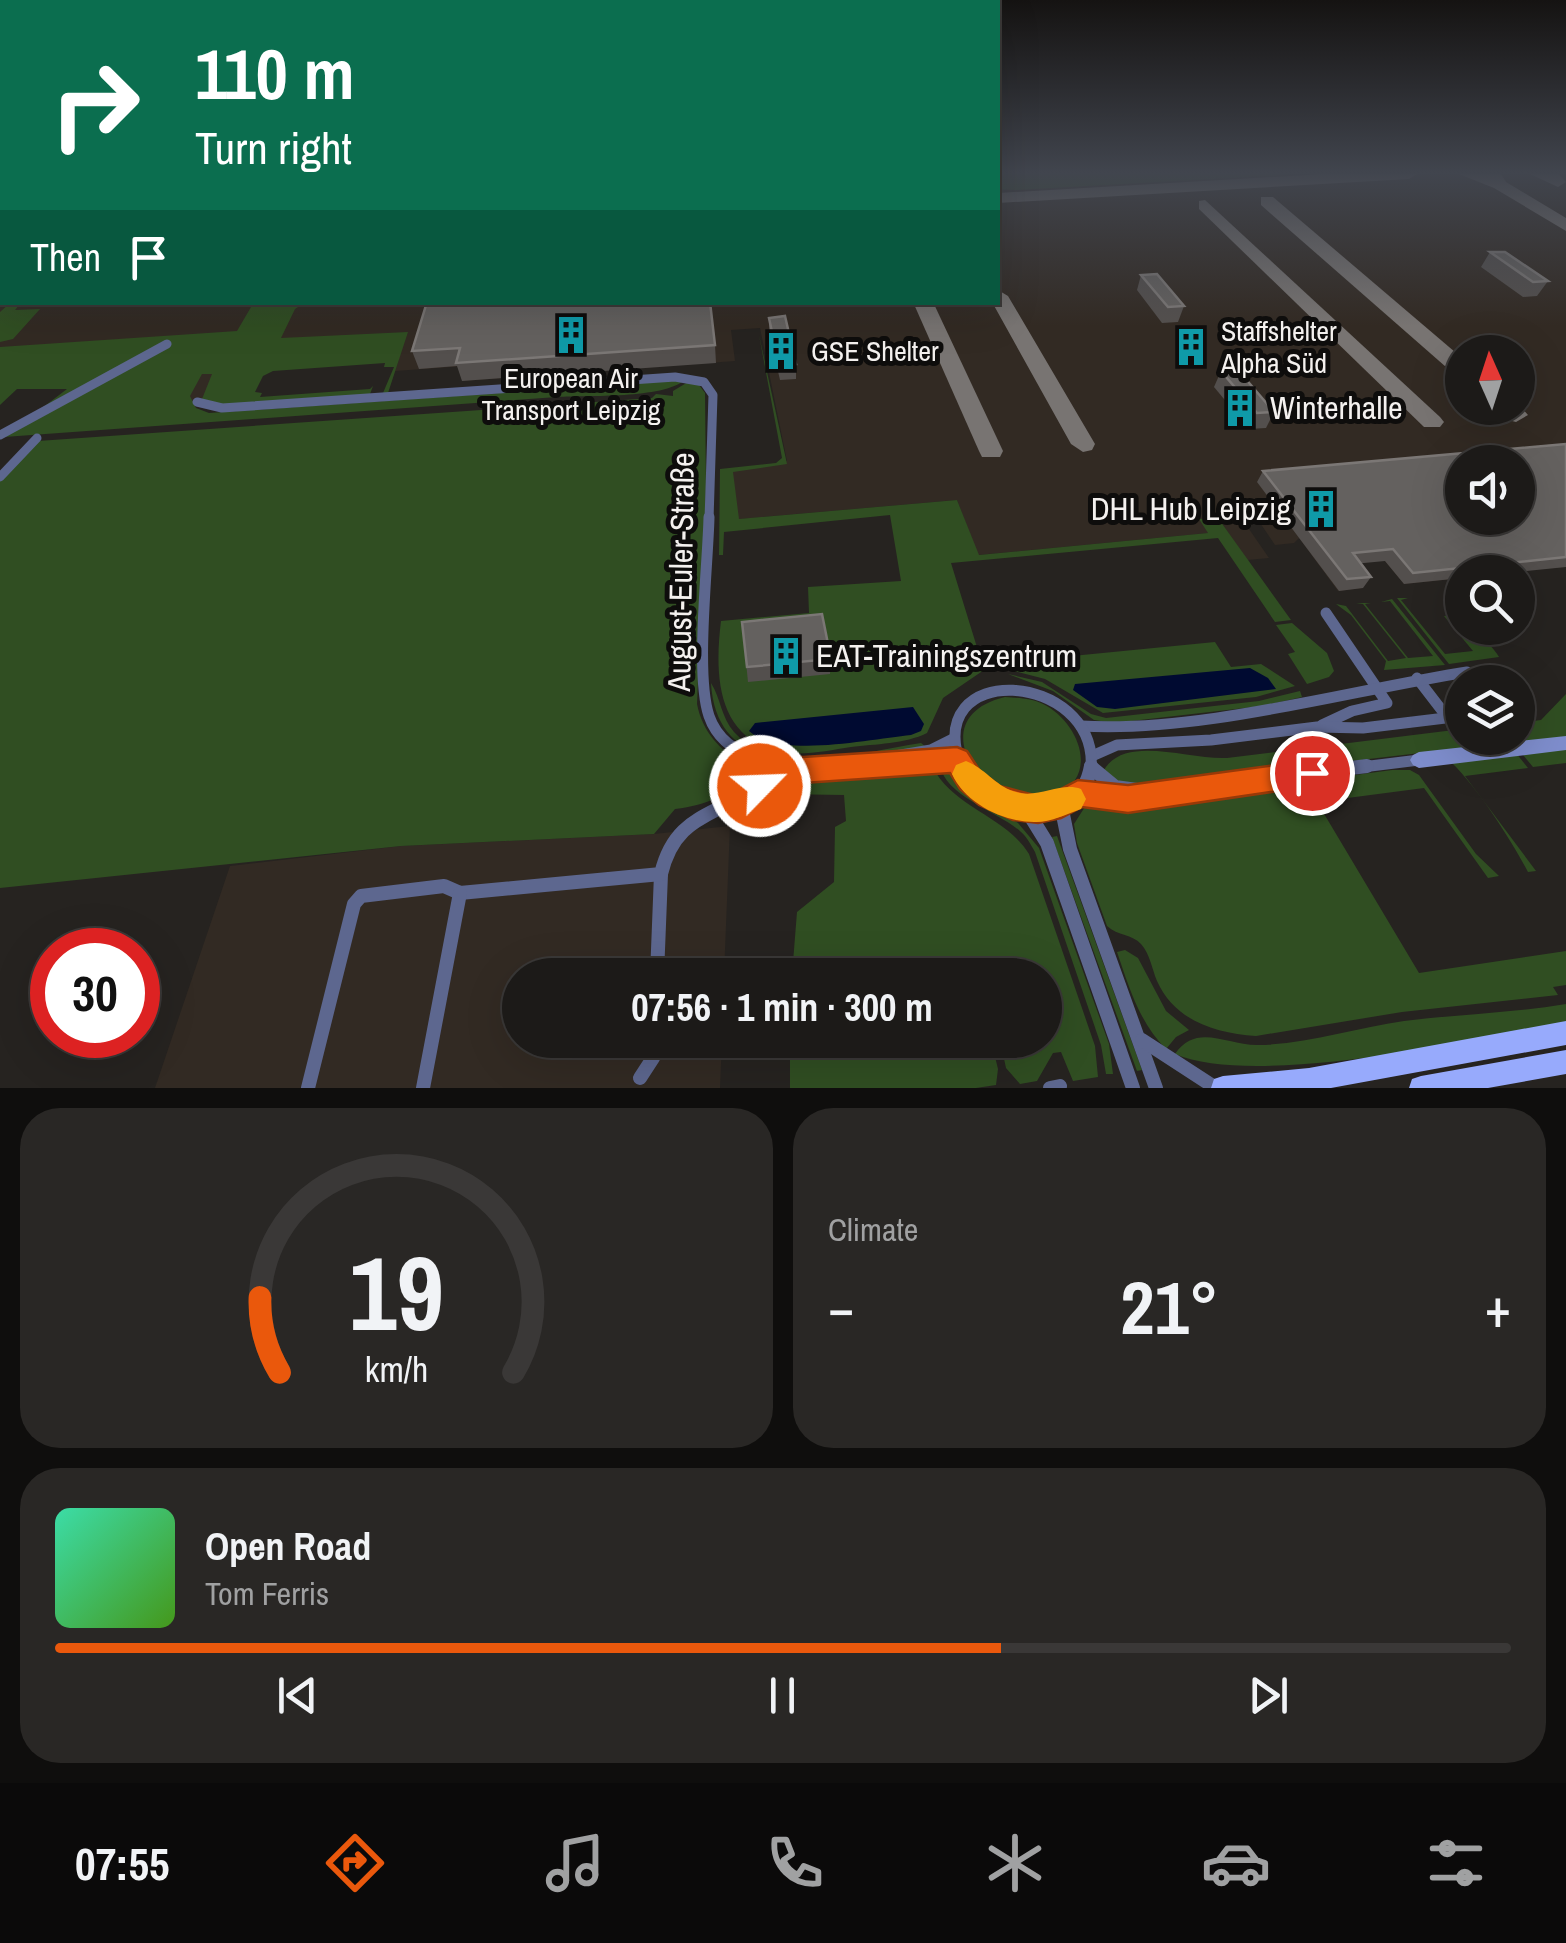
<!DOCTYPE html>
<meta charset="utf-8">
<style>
body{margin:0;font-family:"Archivo Narrow",sans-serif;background:#292725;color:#f1f3f6;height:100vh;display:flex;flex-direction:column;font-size:38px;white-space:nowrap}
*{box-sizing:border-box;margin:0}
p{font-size:32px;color:#a0a1a2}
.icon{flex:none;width:55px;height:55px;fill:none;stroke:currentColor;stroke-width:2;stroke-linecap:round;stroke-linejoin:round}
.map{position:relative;height:1088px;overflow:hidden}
.sheet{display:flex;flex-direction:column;gap:20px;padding:20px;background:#0f0e0d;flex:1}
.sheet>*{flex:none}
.banner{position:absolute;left:0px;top:0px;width:1000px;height:305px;box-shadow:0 10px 40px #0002,0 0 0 2px #3a3837;background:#0b6e4f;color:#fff;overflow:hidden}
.needle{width:65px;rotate:357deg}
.buttons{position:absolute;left:1445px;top:335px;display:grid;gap:20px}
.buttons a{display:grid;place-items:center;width:90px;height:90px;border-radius:50%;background:#1c1a18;box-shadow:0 10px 40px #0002,0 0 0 2px #3a3837;font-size:50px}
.speed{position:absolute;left:30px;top:928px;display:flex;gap:20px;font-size:50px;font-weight:700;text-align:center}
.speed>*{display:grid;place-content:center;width:130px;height:130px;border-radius:50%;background:#1c1a18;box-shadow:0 10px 40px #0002,0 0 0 2px #3a3837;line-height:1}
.speed .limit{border:15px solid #d22;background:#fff;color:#111}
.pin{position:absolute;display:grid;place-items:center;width:85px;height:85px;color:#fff;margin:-42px;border:5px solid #fff;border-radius:50%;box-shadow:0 2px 10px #0007}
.me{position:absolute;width:110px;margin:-55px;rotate:66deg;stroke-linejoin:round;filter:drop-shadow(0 0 8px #0008)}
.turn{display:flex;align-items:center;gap:35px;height:210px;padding:0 30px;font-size:45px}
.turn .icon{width:130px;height:130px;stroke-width:2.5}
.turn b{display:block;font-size:70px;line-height:85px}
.then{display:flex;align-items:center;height:95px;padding:0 30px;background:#0003;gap:20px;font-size:38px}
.big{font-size:75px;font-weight:700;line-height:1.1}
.sheet .card{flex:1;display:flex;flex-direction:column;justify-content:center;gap:15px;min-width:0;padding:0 35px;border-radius:40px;background:#292725}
.sheet .dial{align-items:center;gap:0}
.dial svg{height:260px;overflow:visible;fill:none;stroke:#3a3837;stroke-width:7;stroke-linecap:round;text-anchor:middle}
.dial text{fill:#f1f3f6;stroke:none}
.song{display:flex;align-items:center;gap:30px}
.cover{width:120px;height:120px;border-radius:15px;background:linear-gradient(135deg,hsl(160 70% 55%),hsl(100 70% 35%))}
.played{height:10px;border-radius:5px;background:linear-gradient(90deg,#ea580c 65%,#3a3837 65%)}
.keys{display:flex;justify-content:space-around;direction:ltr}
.heat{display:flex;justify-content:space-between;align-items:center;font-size:55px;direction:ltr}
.sheet .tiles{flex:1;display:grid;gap:20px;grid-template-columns:1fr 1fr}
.card:last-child{grid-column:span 2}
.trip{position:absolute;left:502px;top:958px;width:560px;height:100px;border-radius:50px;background:#1c1a18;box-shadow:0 10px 40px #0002,0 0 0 2px #3a3837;font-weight:700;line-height:100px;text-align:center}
.dock{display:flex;height:160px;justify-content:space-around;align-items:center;background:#0b0a0a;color:#a0a1a2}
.dock .icon{width:70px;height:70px}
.dock .on{color:#ea580c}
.dock b{font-size:45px;color:#f1f3f6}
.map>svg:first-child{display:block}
.built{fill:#322a23;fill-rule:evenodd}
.green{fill:#304e22}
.water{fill:#000a31}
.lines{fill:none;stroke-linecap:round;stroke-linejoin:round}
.taxiway{fill:#787472;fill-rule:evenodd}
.street-far2{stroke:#5d678f;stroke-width:9}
.street-far1{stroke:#5d678f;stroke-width:11}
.street{stroke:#5d678f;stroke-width:14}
.secondary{fill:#7e8dcc;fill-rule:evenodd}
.primary{fill:#97aafc;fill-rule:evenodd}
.wall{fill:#534f4d}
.building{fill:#64615f;stroke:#7b7775;stroke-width:2.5;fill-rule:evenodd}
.route{fill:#ea580c;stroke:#983908;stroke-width:2.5}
.slow{fill:#f59e0b}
.labels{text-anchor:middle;stroke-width:10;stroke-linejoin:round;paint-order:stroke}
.far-poi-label{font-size:28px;fill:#f4f1ef;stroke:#0e0d0c;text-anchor:start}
.poi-label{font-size:32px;fill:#f4f1ef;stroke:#0e0d0c;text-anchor:start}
.street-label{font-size:32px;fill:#f4f1ef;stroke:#0e0d0c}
</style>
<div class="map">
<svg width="1566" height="1088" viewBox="0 0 1566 1088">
<rect width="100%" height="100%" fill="#262320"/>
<!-- built -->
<g class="built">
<path d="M0,174L2,302H998V174H1566V567L1462,572V578L1404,584L1383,559L1344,564L1363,588L1338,591L1299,538L1294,543L1275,545L1254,514L1240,516L1269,558L1247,560L1218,518L1209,533L978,555L957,500L729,520L727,472L787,461L760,328L731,330L735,361L462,381L465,366L395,371L399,359L267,367L246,398L174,403L0,353ZM1462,352H1518V408H1462ZM1462,462H1518V518H1462Z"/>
<polygon points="730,826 724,975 520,975 520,1040 722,1040 720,1088 155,1088 230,866 401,846 654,834"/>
</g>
<!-- green -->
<g class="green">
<polygon points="998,174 1297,174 1016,190 998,189"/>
<path d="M254,302L304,303L295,309L281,338L408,332L388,393H383L394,367H384L385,363L273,371L263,376L255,392L262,393L260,397L370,389L373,386L370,394L217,406L202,399L212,374H202L190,396L196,408L209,413L685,380C662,399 589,395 557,397L4,437L67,389H17L0,405V347L237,331Z"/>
<polygon points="10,303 48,303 20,304 15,310 40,309 13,339 0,342 0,312"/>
<path d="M759,335L787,464L733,472L739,519L957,500L979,555L1208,533L1199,519L1218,518L1291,620L1275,622L1218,538L951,563L984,670L943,698L927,733C905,744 875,744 851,747C831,750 809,755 789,753C717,744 714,678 721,621L809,613L808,587L901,581L890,515L724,532L723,555H719L720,469L776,463L782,458Z"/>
<path d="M688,382L699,385L705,393L706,489L697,704C703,735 724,754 751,769C730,795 708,805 675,809L654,834L401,846L0,888V481L38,441L652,398L656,394L673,396V391Z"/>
<path d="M1397,598H1408L1401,600L1445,654L1473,651L1444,616L1457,615C1469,631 1488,638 1499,657L1449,664Z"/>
<polygon points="1392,599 1445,665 1384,670 1386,661 1351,615 1336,604 1346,606 1388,661 1406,658 1363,604 1356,603 1371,603 1365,604 1408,658 1433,656 1390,601 1381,602"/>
<polygon points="1292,623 1327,653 1334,671 1329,677 1307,684 1288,654 1295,652 1276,625"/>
<polygon points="1215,642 1231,667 1261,664 1295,686 1256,697 1103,713 1045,679 1003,668 1001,663"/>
<polygon points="1008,674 1042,682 1091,714 1106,718 1259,701 1300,691 1302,697 1262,706 1114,723 1094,720 1053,691"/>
<path d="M711,683C721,699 721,717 734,732C778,780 865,751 921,743L926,747C855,761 717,794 711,683Z"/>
<polygon points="1566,694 1566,763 1533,767 1509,738 1518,738 1518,723 1541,720"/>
<path d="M1005,697C1018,698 1031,698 1043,704C1076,720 1101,773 1058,794C992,825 913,719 1005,697Z"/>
<path d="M1462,729V738H1504L1528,768L1465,776L1536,871L1528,872C1512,841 1466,768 1437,751L1139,786L1115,782L1104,770C1125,734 1189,760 1227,758Z"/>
<path d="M932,766C953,808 1006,816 1029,854L1095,1046L1098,1077L1073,1081L1061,1052L1053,1053L1037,1081L1020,1084L1006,1068L1000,1040H1045V975H792L797,912L834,882L835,827L846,821L844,795L778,794L766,789L779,776L802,778Z"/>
<path d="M941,766L978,799L1018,823L1039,848L1109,1044L1113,1074H1106L1101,1045L1035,852C1031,845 1027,837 1021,832C1001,813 943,795 941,766Z"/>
<path d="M1392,770H1410L1419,775L1476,854L1499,876L1488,878L1424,788L1317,802L1419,973L1566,951V985L1553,987L1558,995L1402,1012L1256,1036C1215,1033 1175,1021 1157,981C1152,969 1150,954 1141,944C1132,934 1118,936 1107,926L1077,843L1074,824L1088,802L1126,806Z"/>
<polygon points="1057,836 1142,1070 1137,1071 1052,837"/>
<path d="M1125,950L1138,958L1166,1011L1189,1030L1176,1037L1166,1049C1139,1022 1129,987 1117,952Z"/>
<path d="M1566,1004V1024C1473,1040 1255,1088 1175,1054C1197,1022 1227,1046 1259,1045C1307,1044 1356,1028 1404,1021C1458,1014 1512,1013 1566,1004Z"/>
<polygon points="790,1040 991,1040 998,1069 996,1085 976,1088 790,1088"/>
</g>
<!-- water -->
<g class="water">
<polygon points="1250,668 1268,678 1276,689 1115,709 1097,707 1073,690 1075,684"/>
<path d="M913,707L924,724L921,731L911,735C870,739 780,759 749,731L755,723Z"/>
</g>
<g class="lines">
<!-- taxiway -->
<g class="taxiway">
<polygon points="1324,174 1417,174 1409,179 998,203 998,193"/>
<polygon points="1459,174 1501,174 1506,182 1566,218 1566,231 1494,188"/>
<polygon points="1530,174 1559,174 1566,182 1558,187"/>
<polygon points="1261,197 1273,197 1462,358 1462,376 1454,374 1261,205"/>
<polygon points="1205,200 1440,417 1444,422 1440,427 1424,427 1199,209 1199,201"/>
<rect x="0" y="206" width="2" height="10"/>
<polygon points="998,290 1008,296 1095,444 1092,450 1083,452 1071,444 992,302 998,302"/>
<polygon points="913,302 933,302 1003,451 1000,457 982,457 979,451"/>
<polygon points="1518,404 1528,415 1516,422 1508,420 1496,408 1518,408"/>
</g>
<!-- street-far2 -->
<g class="street-far2">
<polyline points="197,402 222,408 675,377 704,382 713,395 709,520"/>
<polyline points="0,435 167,344"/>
<polyline points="0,477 37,438"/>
</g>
<!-- street-far1 -->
<g class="street-far1">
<path d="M709,517C708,565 695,675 709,716C736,795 893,764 957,760"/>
<polyline points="1417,678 1447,717"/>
<polyline points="1322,725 1352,711 1387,703 1326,613"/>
<path d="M1081,726C1200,733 1347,691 1467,672"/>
<polyline points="1092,756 1117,745 1211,740 1317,727 1363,728 1462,716"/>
<polyline points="883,758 931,750 953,739"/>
<path d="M962,769C918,657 1099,671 1091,769"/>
<polyline points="1346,769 1419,760"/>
</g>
<!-- street -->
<g class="street">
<polyline points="779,766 851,766"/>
<path d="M961,766C988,807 1079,836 1091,766"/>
<polyline points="1091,767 1115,787 1144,791"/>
<polyline points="1079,793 1128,799 1160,791 1367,766"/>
<polyline points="1061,805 1070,849 1156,1088"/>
<polyline points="1026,809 1047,843 1133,1088"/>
<polyline points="657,975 661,874"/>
<polyline points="1142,1040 1216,1088"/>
<polyline points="640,1078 653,1058 654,1040"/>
<path d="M308,1088L354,904L361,896L444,886L460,893L661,874C678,802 732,822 770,767"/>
<polyline points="423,1088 460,893"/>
<polyline points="1050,1088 1060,1086"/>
</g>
<!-- secondary -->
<polygon class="secondary" points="1566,736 1566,750 1419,768 1413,765 1410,760 1413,755 1419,752"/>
<!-- primary -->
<g class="primary">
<polygon points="1566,1021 1566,1045 1331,1088 1211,1088 1214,1079 1223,1076 1309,1068"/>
<polygon points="1566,1050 1566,1074 1488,1088 1409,1088 1412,1079 1421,1076"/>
</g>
</g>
<!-- wall -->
<g class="wall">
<polygon points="1490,252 1548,281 1537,296 1523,297 1481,267"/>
<polygon points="1141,275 1184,306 1178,322 1162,323 1137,290"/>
<polygon points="427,302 715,345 716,363 462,381 457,366 419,369 412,351"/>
<polygon points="769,318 796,364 796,379 780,380 769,332"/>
<polygon points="1221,371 1274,412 1266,428 1249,429 1214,387"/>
<polygon points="1566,444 1566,567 1516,572 1462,572 1462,578 1404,584 1385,561 1364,563 1360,563 1371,577 1363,588 1339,591 1257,482 1263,471"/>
<polygon points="742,622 831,659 830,674 748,682"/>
</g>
<!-- building -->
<g class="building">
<polygon points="1490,252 1505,252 1548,281 1533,282"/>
<polygon points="1157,274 1184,306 1168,307 1141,275"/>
<polygon points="427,302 710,302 715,345 456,363 460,348 412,351"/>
<polygon points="785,316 796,364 779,365 769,318"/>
<polygon points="1238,370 1274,412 1257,413 1221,371"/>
<path d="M1566,444V557L1413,573L1393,549L1353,553L1371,577L1347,579L1263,471ZM1462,462H1518V518H1462Z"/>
<polygon points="822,614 831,659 747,667 742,622"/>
</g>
<!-- sky -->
<linearGradient id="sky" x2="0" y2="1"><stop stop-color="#151312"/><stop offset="0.53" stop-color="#41454e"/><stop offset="1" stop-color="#41454e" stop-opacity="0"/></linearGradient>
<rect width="1566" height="326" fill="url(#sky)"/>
<!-- route -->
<polygon class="route" points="957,747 967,751 980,771 1000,786 1038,796 1055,792 1078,780 1128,785 1312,760 1322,764 1326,773 1322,782 1312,786 1128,813 1082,807 1061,818 1038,823 1013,820 979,805 960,789 950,773 803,783 778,781 770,796 760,800 750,796 745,786 760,758 770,754 803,757"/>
<!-- slow -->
<path class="slow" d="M966,761C987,769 997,789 1020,793C1041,797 1062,782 1081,789L1086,799L1081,809C1067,814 1049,823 1034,822C1003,822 965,803 952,774L956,765Z"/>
<!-- icons -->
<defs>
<g id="building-bare" transform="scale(3)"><path d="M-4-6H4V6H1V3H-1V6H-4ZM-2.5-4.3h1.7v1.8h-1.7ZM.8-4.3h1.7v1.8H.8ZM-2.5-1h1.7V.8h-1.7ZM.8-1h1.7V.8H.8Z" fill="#0f9aa8" stroke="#0e0d0c" stroke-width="2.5" paint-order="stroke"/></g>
</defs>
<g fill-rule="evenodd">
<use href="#building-bare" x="571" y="335"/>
<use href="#building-bare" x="1191" y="347"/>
<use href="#building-bare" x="781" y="351"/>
<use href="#building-bare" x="1240" y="408"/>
<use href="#building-bare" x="1321" y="509"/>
<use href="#building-bare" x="786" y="656"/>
</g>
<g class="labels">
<!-- far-poi labels -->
<g class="far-poi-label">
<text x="1221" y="341">Staffshelter<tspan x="1221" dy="32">Alpha Süd</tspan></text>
<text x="811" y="361">GSE Shelter</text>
<text x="571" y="388" text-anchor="middle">European Air<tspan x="571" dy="32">Transport Leipzig</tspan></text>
</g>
<!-- poi labels -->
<g class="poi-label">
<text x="1270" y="419">Winterhalle</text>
<text x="1291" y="520" text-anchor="end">DHL Hub Leipzig</text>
<text x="816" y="667">EAT-Trainingszentrum</text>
</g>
<!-- street labels -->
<g class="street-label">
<text transform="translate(681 572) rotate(-89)" y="11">August-Euler-Straße</text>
</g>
</g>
</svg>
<div class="buttons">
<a><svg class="needle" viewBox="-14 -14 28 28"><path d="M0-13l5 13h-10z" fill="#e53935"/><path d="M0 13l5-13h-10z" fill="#a0a1a2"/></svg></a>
<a><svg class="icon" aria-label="sound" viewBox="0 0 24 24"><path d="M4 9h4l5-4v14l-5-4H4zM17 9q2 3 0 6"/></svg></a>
<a><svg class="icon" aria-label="search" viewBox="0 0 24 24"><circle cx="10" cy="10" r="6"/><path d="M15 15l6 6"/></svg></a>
<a><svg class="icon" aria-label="layers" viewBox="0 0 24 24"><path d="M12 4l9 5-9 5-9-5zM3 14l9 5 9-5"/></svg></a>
</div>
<div class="speed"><div class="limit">30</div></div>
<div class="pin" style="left:1312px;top:773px;background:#d93025"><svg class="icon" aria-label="arrive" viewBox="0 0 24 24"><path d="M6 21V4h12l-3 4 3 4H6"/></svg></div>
<svg class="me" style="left:760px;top:786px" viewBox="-20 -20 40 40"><circle r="17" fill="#ea580c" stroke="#fff" stroke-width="3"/><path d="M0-11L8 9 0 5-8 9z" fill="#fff"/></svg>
<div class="trip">07:56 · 1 min · 300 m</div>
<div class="banner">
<div class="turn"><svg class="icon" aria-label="right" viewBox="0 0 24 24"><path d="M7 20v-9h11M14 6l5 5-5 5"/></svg><div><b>110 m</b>Turn right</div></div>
<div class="then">Then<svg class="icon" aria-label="arrive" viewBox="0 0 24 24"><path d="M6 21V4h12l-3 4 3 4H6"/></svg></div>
</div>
</div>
<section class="sheet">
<div class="tiles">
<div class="card dial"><svg viewBox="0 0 100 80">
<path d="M14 69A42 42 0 1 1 86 69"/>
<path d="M14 69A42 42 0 0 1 8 46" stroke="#ea580c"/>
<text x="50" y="56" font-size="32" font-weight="700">19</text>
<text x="50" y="72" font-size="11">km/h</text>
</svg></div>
<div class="card"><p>Climate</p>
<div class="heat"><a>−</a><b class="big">21°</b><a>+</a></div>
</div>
<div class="card">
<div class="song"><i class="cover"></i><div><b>Open Road</b><p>Tom Ferris</p></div></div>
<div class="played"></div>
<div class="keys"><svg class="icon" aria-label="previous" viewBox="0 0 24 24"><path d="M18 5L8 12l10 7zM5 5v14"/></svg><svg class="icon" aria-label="pause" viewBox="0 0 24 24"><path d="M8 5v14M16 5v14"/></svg><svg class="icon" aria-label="next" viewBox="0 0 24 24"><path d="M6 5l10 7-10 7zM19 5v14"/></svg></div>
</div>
</div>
</section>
<nav class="dock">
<b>07:55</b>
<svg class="icon on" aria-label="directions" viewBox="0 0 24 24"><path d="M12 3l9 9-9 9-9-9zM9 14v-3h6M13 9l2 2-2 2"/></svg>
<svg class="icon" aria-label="music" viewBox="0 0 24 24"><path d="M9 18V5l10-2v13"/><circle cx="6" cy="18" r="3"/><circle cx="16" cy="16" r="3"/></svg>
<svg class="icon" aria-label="phone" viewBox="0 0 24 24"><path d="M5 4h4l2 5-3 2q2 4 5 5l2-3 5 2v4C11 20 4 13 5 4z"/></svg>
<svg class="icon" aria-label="climate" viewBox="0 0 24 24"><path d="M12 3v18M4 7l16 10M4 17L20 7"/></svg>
<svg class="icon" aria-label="car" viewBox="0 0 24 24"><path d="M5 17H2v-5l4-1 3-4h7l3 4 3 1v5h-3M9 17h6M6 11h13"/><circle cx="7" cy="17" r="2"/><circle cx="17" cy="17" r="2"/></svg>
<svg class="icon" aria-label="filters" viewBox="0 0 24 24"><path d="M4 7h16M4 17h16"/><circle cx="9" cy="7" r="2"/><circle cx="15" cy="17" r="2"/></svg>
</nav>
